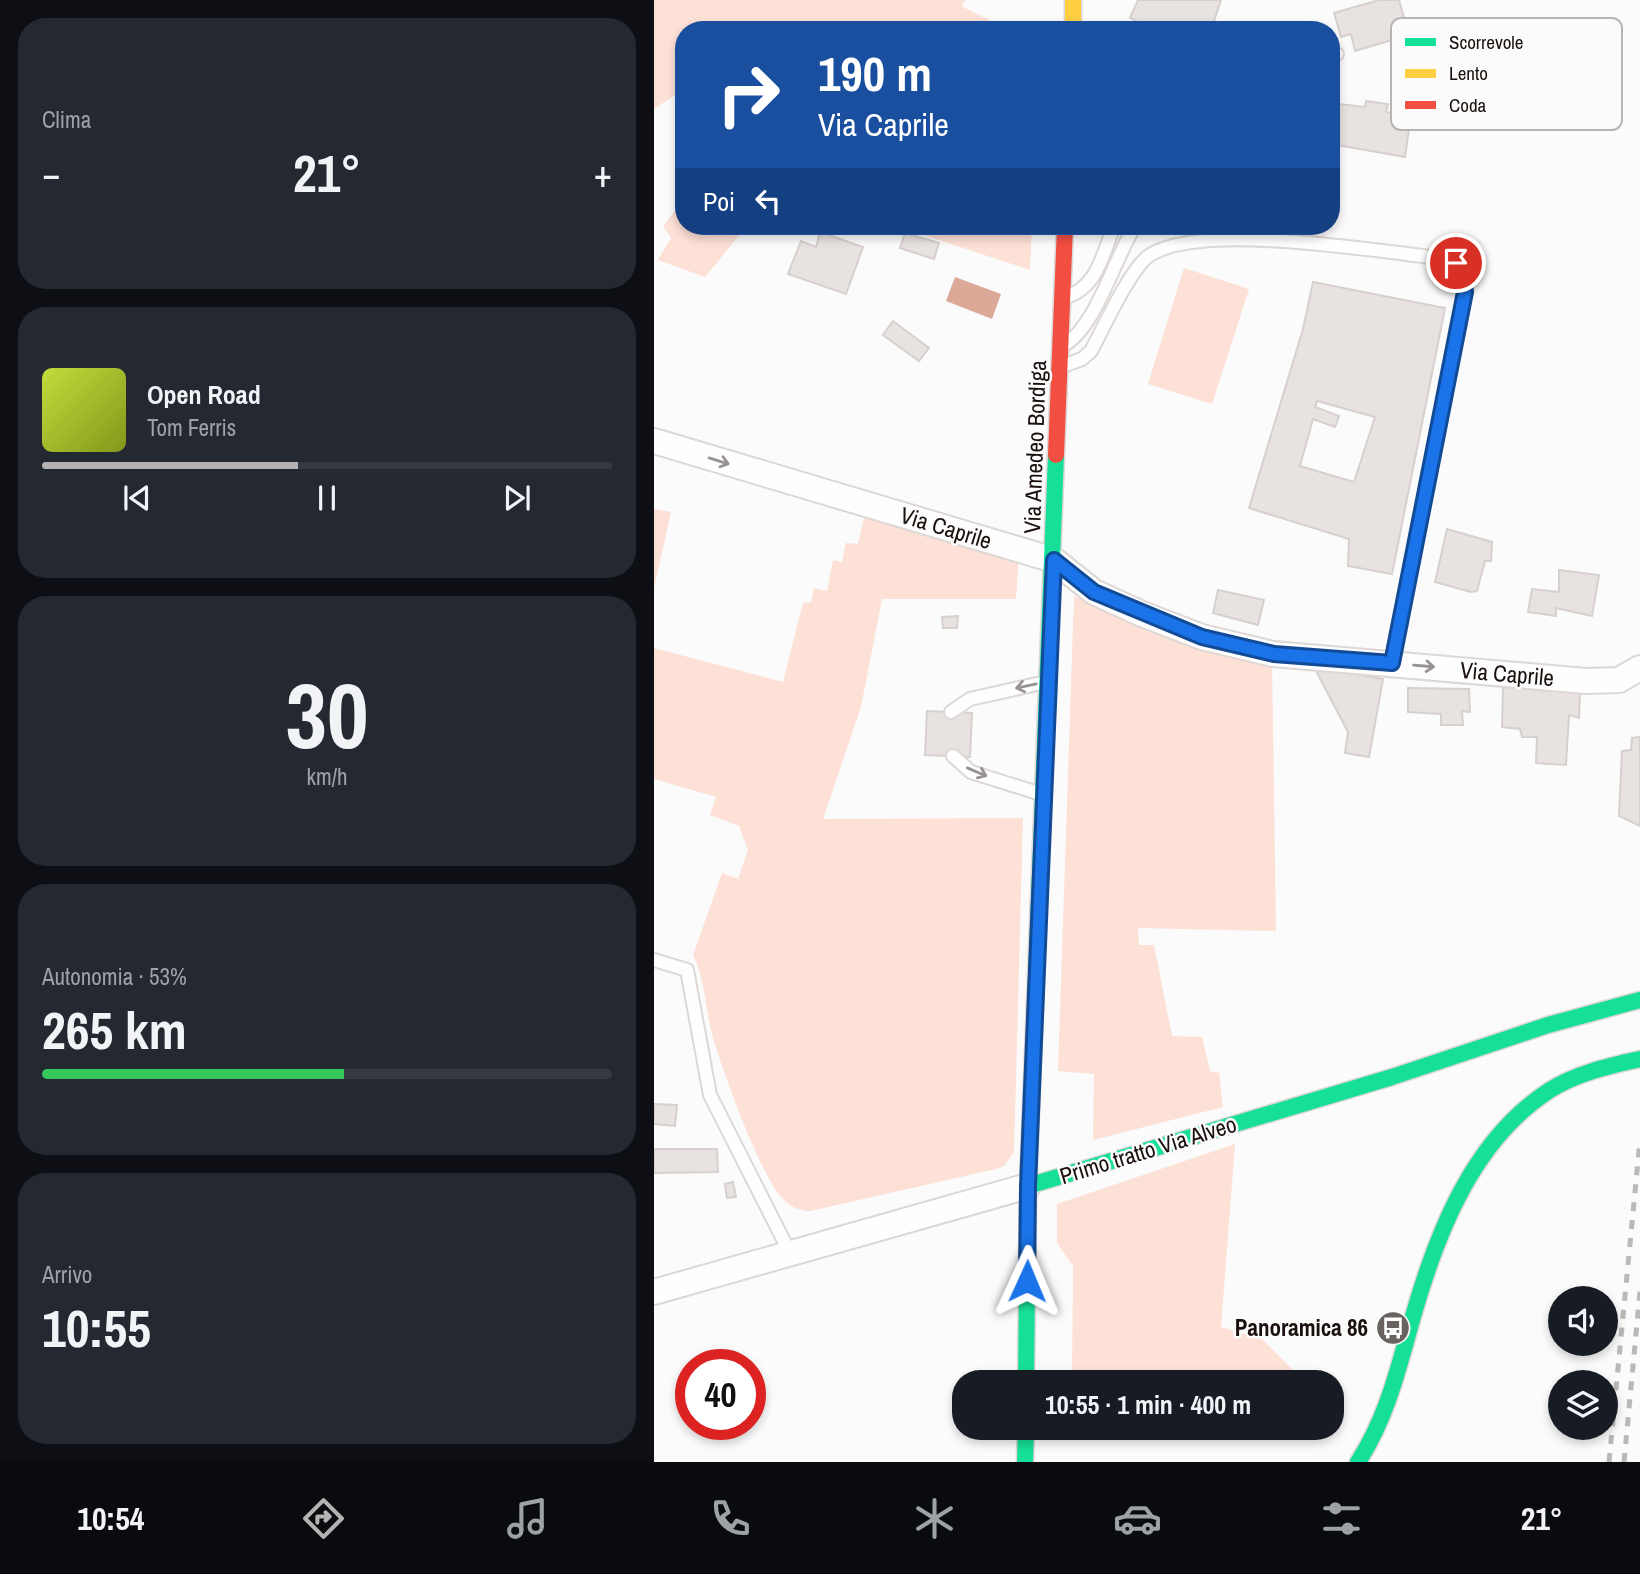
<!DOCTYPE html>
<html lang="it">
<meta charset="utf-8">
<style>
body{margin:0;font-family:"Archivo Narrow",sans-serif;background:#242831;color:#f1f3f6;height:100vh;display:flex;flex-direction:column;font-size:26px;white-space:nowrap}
*{box-sizing:border-box;margin:0}
p{font-size:23px;color:#9ea1a6}
.icon{flex:none;width:38px;height:38px;fill:none;stroke:currentColor;stroke-width:2;stroke-linecap:round;stroke-linejoin:round}
.map{position:relative;flex:1;overflow:hidden}
.sheet{display:flex;flex-direction:column;gap:18px;padding:18px;background:#0d0f14;width:654px}
.sheet>*{flex:none}
.guide{position:absolute;left:21px;top:21px;width:665px;height:214px;border-radius:28px;box-shadow:0 4px 10px #0003;background:#1a4fa0;color:#fff;overflow:hidden}
.controls{position:absolute;left:894px;top:1286px;display:grid;gap:14px}
.controls a{display:grid;place-items:center;width:70px;height:70px;border-radius:50%;background:#171b24;box-shadow:0 4px 10px #0003;font-size:35px}
.speed{position:absolute;left:21px;top:1349px;display:flex;gap:14px;font-size:35px;font-weight:700;text-align:center}
.speed>*{display:grid;place-content:center;width:91px;height:91px;border-radius:50%;background:#171b24;box-shadow:0 4px 10px #0003;line-height:1}
.speed .limit{border:10px solid #d22;background:#fff;color:#111}
.pin{position:absolute;display:grid;place-items:center;width:60px;height:60px;color:#fff;margin:-30px;border:4px solid #fff;border-radius:50%;box-shadow:0 2px 7px #0007}
.me{position:absolute;width:77px;margin:-38px;rotate:1deg;stroke-linejoin:round;filter:drop-shadow(0 0 5px #0008)}
.turn{display:flex;align-items:center;gap:24px;height:147px;padding:0 28px;font-size:32px}
.turn .icon{width:91px;height:91px;stroke-width:2.5}
.turn b{display:block;font-size:49px;line-height:60px}
.then{display:flex;align-items:center;height:66px;padding:0 28px;background:#0003;gap:14px;font-size:26px}
.big{font-size:52px;font-weight:700;line-height:1.1}
.sheet .tile{flex:1;display:flex;flex-direction:column;justify-content:center;gap:10px;min-width:0;padding:0 24px;border-radius:28px;background:#242831}
.sheet .dial{align-items:center;gap:0}
.dial b{font-size:91px;line-height:1}
.song{display:flex;align-items:center;gap:21px}
.cover{width:84px;height:84px;border-radius:10px;background:linear-gradient(135deg,hsl(70 70% 55%),hsl(70 70% 35%))}
.played{height:7px;border-radius:4px;background:linear-gradient(90deg,#b4b2b2 45%,#363941 45%)}
.keys{display:flex;justify-content:space-around;direction:ltr}
.heat{display:flex;justify-content:space-between;align-items:center;font-size:38px;direction:ltr}
.charge{height:10px;border-radius:5px;background:linear-gradient(90deg,#34c759 53%,#363941 0)}
.trip{position:absolute;left:298px;top:1370px;width:392px;height:70px;border-radius:28px;background:#171b24;box-shadow:0 4px 10px #0003;font-weight:700;line-height:70px;text-align:center}
.menu{display:flex;height:112px;justify-content:space-around;align-items:center;background:#090b0e;color:#9ea1a6}
.menu .icon{width:49px;height:49px}
.menu .on{color:#b4b2b2}
.menu b{font-size:32px;color:#f1f3f6}
main{display:flex;flex:1;min-height:0}
.map>svg:first-child{display:block}
.green{fill:#fde0d6}
.water{fill:#dca998}
.building{fill:#e8e2e0;stroke:#d6d0ce;stroke-width:2;fill-rule:evenodd}
.lines{fill:none;stroke-linecap:round;stroke-linejoin:round}
.lane-casing{stroke:#ddd7d5;stroke-width:16}
.street-casing{stroke:#ddd7d5;stroke-width:28}
.fast-casing{stroke:#ddd7d5;stroke-width:19}
.slow-casing{stroke:#ddd7d5;stroke-width:19}
.jam-casing{stroke:#ddd7d5;stroke-width:19}
.lane{stroke:#fefefe;stroke-width:12}
.street{stroke:#fefefe;stroke-width:24}
.fast{stroke:#16e098;stroke-width:16}
.slow{stroke:#ffcf43;stroke-width:16}
.jam{stroke:#f24e42;stroke-width:16}
.rail{stroke:#bab9b8;stroke-width:5;stroke-dasharray:9 9;stroke-linecap:butt}
.oneway{stroke:#979392}
.route-casing{stroke:#114b97;stroke-width:18}
.route{stroke:#1a73e8;stroke-width:12}
.labels{text-anchor:middle;stroke-width:5;stroke-linejoin:round;paint-order:stroke}
.street-label{font-size:23px;fill:#1a100d;stroke:#fbfbfb}
.poi-label{font-size:23px;font-weight:bold;fill:#1a100d;stroke:#fbfbfb;text-anchor:end}
.key{fill:#fbfbfb;stroke:#b8b4b4;stroke-width:2}
.key-label{font-size:19px;fill:#1a100d}
</style>
<main>
<section class="sheet">
<div class="tile"><p>Clima</p>
<div class="heat"><a>−</a><b class="big">21°</b><a>+</a></div>
</div>
<div class="tile">
<div class="song"><i class="cover"></i><div><b>Open Road</b><p>Tom Ferris</p></div></div>
<div class="played"></div>
<div class="keys"><svg class="icon" aria-label="previous" viewBox="0 0 24 24"><path d="M18 5L8 12l10 7zM5 5v14"/></svg><svg class="icon" aria-label="pause" viewBox="0 0 24 24"><path d="M8 5v14M16 5v14"/></svg><svg class="icon" aria-label="next" viewBox="0 0 24 24"><path d="M6 5l10 7-10 7zM19 5v14"/></svg></div>
</div>
<div class="tile dial"><b>30</b><p>km/h</p></div>
<div class="tile"><p>Autonomia · 53%</p><b class="big">265 km</b><div class="charge"></div></div>
<div class="tile"><p>Arrivo</p><b class="big">10:55</b></div>
</section>
<div class="map">
<svg width="986" height="1462" viewBox="0 0 986 1462">
<rect width="100%" height="100%" fill="#fbfbfb"/>
<!-- green -->
<g class="green">
<polygon points="0,0 311,0 307,6 355,30 30,30 30,89 0,109"/>
<polygon points="30,200 30,226 93,226 51,277 4,260 17,238 9,226"/>
<polygon points="242,226 378,226 376,270"/>
<polygon points="530,268 595,289 558,404 494,384"/>
<polygon points="0,509 17,512 0,588"/>
<path d="M211,514L365,553L362,599H228L207,707L169,819L369,818L360,1152L350,1166L342,1169L156,1211C145,1211 136,1206 128,1198C106,1175 67,1067 58,1034C51,1007 51,980 39,955L68,873L84,879L94,850L85,826L56,815L62,797L0,779V648L129,682L149,603L157,602L160,588L173,591L179,560L188,562L192,543L204,544Z"/>
<polygon points="420,596 496,629 618,661 622,931 484,928 485,945 500,945 518,1036 548,1037 556,1071 565,1073 569,1107 439,1140 440,1074 404,1071"/>
<polygon points="581,1144 567,1327 608,1339 644,1375 625,1382 418,1382 419,1266 403,1243 403,1204"/>
<polygon points="433,1428 483,1428 441,1440"/>
</g>
<!-- water -->
<polygon class="water" points="301,277 347,294 338,319 292,301"/>
<!-- building -->
<g class="building">
<polygon points="484,0 567,0 557,30 501,30 476,18"/>
<polygon points="725,0 745,0 755,35 701,51 697,34 687,37 680,13"/>
<polygon points="712,101 734,104 732,112 757,116 751,157 677,144 677,103 711,107"/>
<polygon points="166,232 209,247 192,294 134,274 147,241 162,247"/>
<polygon points="251,233 285,243 280,259 246,248"/>
<path d="M659,282L791,308L738,574L694,566L695,539L595,508L649,329ZM663,401L721,417L700,482L646,466L659,419L681,427L685,416L661,407Z"/>
<polygon points="239,321 275,348 265,361 229,335"/>
<polygon points="793,529 838,542 837,561 831,561 823,591 817,592 781,582"/>
<polygon points="905,570 945,575 938,616 902,608 902,616 874,612 878,589 905,592"/>
<polygon points="564,590 610,600 604,625 559,613"/>
<polygon points="304,616 303,628 289,628 288,617"/>
<polygon points="660,667 729,679 715,757 691,753 694,732"/>
<polygon points="849,687 926,691 925,718 915,715 912,765 882,763 883,737 868,737 866,729 848,727"/>
<polygon points="754,688 815,689 816,712 808,711 809,725 787,725 787,714 754,712"/>
<polygon points="273,711 318,713 316,757 271,755"/>
<polygon points="986,737 986,826 965,816 968,751 977,750 978,738"/>
<polygon points="0,1104 23,1105 21,1126 0,1124"/>
<polygon points="0,1149 63,1149 64,1172 0,1173"/>
<polygon points="79,1182 82,1197 73,1198 71,1184"/>
</g>
<g class="lines">
<!-- lane casing -->
<g class="lane-casing">
<g id="lane">
<polyline points="677,56 683,54"/>
<path d="M409,298C443,289 448,256 460,226"/>
<path d="M410,345C442,327 460,259 481,226"/>
<path d="M409,366L428,359L437,351C449,329 477,267 496,255C549,221 727,252 793,259C807,266 809,277 811,292L738,663"/>
<polyline points="297,712 316,699 392,682"/>
<polyline points="299,756 317,772 387,794"/>
<polyline points="0,960 33,970 56,1095 136,1253"/>
</g>
</g>
<!-- street casing -->
<g class="street-casing">
<g id="street">
<polyline points="0,441 400,560 440,592 488,614 548,637 619,654 932,681 965,680 986,668"/>
<polyline points="0,1292 374,1186"/>
</g>
</g>
<!-- fast casing -->
<g class="fast-casing">
<g id="fast">
<polyline points="374,1186 738,1077 894,1025 986,1000"/>
<polyline points="372,1382 374,1186 402,455"/>
<polyline points="371,1462 372,1428"/>
<path d="M704,1462C734,1416 745,1365 760,1313C784,1230 820,1139 896,1090C923,1073 955,1066 986,1059"/>
</g>
</g>
<!-- slow casing -->
<g class="slow-casing">
<polyline id="slow" points="419,0 419,30"/>
</g>
<!-- jam casing -->
<g class="jam-casing">
<polyline id="jam" points="402,455 411,226"/>
</g>
<!-- lane -->
<use href="#lane" class="lane"/>
<!-- street -->
<use href="#street" class="street"/>
<!-- fast -->
<use href="#fast" class="fast"/>
<!-- slow -->
<use href="#slow" class="slow"/>
<!-- jam -->
<use href="#jam" class="jam"/>
<!-- rail -->
<g class="rail">
<polyline points="955,1462 986,1140"/>
<polyline points="970,1462 986,1291"/>
</g>
</g>
<!-- one-way arrows -->
<defs><path id="oneway-shaft" d="M-6 0H5M1.5-3L5.5 0L1.5 3" fill="none" stroke-width="1.6" stroke-linecap="round" stroke-linejoin="round" transform="scale(1.75)"/></defs>
<g class="oneway">
<use href="#oneway-shaft" transform="translate(65 461) rotate(17)"/>
<use href="#oneway-shaft" transform="translate(770 666) rotate(5)"/>
<use href="#oneway-shaft" transform="translate(372 686) rotate(168)"/>
<use href="#oneway-shaft" transform="translate(323 772) rotate(23)"/>
</g>
<g class="lines">
<!-- route casing -->
<g class="route-casing">
<polyline id="route" points="373,1281 374,1186 400,560 440,592 548,637 620,654 738,663 811,292 809,278 802,263"/>
</g>
<!-- route -->
<use href="#route" class="route"/>
</g>
<!-- icons -->
<defs>
<g id="bus-disc" transform="scale(1.75)"><circle r="9.5" fill="#696260" stroke="#fbfbfb"/><path d="M-5-6H5V4H4V6H2V4H-2V6H-4V4H-5ZM-3.5-4V0h7V-4ZM-3.5 1.2v1.5H-2V1.2ZM2 1.2v1.5H3.5V1.2Z" fill="#fff"/></g>
</defs>
<g fill-rule="evenodd">
<use href="#bus-disc" x="739" y="1328"/>
</g>
<g class="labels">
<!-- street labels -->
<g class="street-label">
<text transform="translate(381 447) rotate(-88)" y="8">Via Amedeo Bordiga</text>
<text transform="translate(292 528) rotate(17)" y="8">Via Caprile</text>
<text transform="translate(853 674) rotate(5)" y="8">Via Caprile</text>
<text transform="translate(494 1150) rotate(-17)" y="8">Primo tratto Via Alveo</text>
</g>
<!-- poi labels -->
<g class="poi-label">
<text x="714" y="1336">Panoramica 86</text>
</g>
</g>
<!-- legend -->
<rect x="737" y="18" width="231" height="112" rx="10" class="key"/>
<rect x="751" y="38" width="31" height="8" fill="#16e098"/>
<rect x="751" y="69" width="31" height="9" fill="#ffcf43"/>
<rect x="751" y="101" width="31" height="8" fill="#f24e42"/>
<g class="key-label">
<text x="795" y="49">Scorrevole</text>
<text x="795" y="80">Lento</text>
<text x="795" y="112">Coda</text>
</g>
</svg>
<div class="controls">
<a><svg class="icon" aria-label="sound" viewBox="0 0 24 24"><path d="M4 9h4l5-4v14l-5-4H4zM17 9q2 3 0 6"/></svg></a>
<a><svg class="icon" aria-label="layers" viewBox="0 0 24 24"><path d="M12 4l9 5-9 5-9-5zM3 14l9 5 9-5"/></svg></a>
</div>
<div class="speed"><div class="limit">40</div></div>
<div class="pin" style="left:802px;top:263px;background:#d93025"><svg class="icon" aria-label="arrive" viewBox="0 0 24 24"><path d="M6 21V4h12l-3 4 3 4H6"/></svg></div>
<svg class="me" style="left:373px;top:1281px" viewBox="-20 -20 40 40"><path d="M0-17L14 15 0 8-14 15z" fill="#1a73e8" stroke="#fff" stroke-width="4"/></svg>
<div class="trip">10:55 · 1 min · 400 m</div>
<div class="guide">
<div class="turn"><svg class="icon" aria-label="right" viewBox="0 0 24 24"><path d="M7 20v-9h11M14 6l5 5-5 5"/></svg><div><b>190 m</b>Via Caprile</div></div>
<div class="then">Poi<svg class="icon" aria-label="left" viewBox="0 0 24 24"><path d="M17 20v-9H6M10 6l-5 5 5 5"/></svg></div>
</div>
</div>
</main>
<nav class="menu">
<b>10:54</b>
<svg class="icon on" aria-label="directions" viewBox="0 0 24 24"><path d="M12 3l9 9-9 9-9-9zM9 14v-3h6M13 9l2 2-2 2"/></svg>
<svg class="icon" aria-label="music" viewBox="0 0 24 24"><path d="M9 18V5l10-2v13"/><circle cx="6" cy="18" r="3"/><circle cx="16" cy="16" r="3"/></svg>
<svg class="icon" aria-label="phone" viewBox="0 0 24 24"><path d="M5 4h4l2 5-3 2q2 4 5 5l2-3 5 2v4C11 20 4 13 5 4z"/></svg>
<svg class="icon" aria-label="climate" viewBox="0 0 24 24"><path d="M12 3v18M4 7l16 10M4 17L20 7"/></svg>
<svg class="icon" aria-label="car" viewBox="0 0 24 24"><path d="M5 17H2v-5l4-1 3-4h7l3 4 3 1v5h-3M9 17h6M6 11h13"/><circle cx="7" cy="17" r="2"/><circle cx="17" cy="17" r="2"/></svg>
<svg class="icon" aria-label="filters" viewBox="0 0 24 24"><path d="M4 7h16M4 17h16"/><circle cx="9" cy="7" r="2"/><circle cx="15" cy="17" r="2"/></svg>
<b>21°</b>
</nav>
